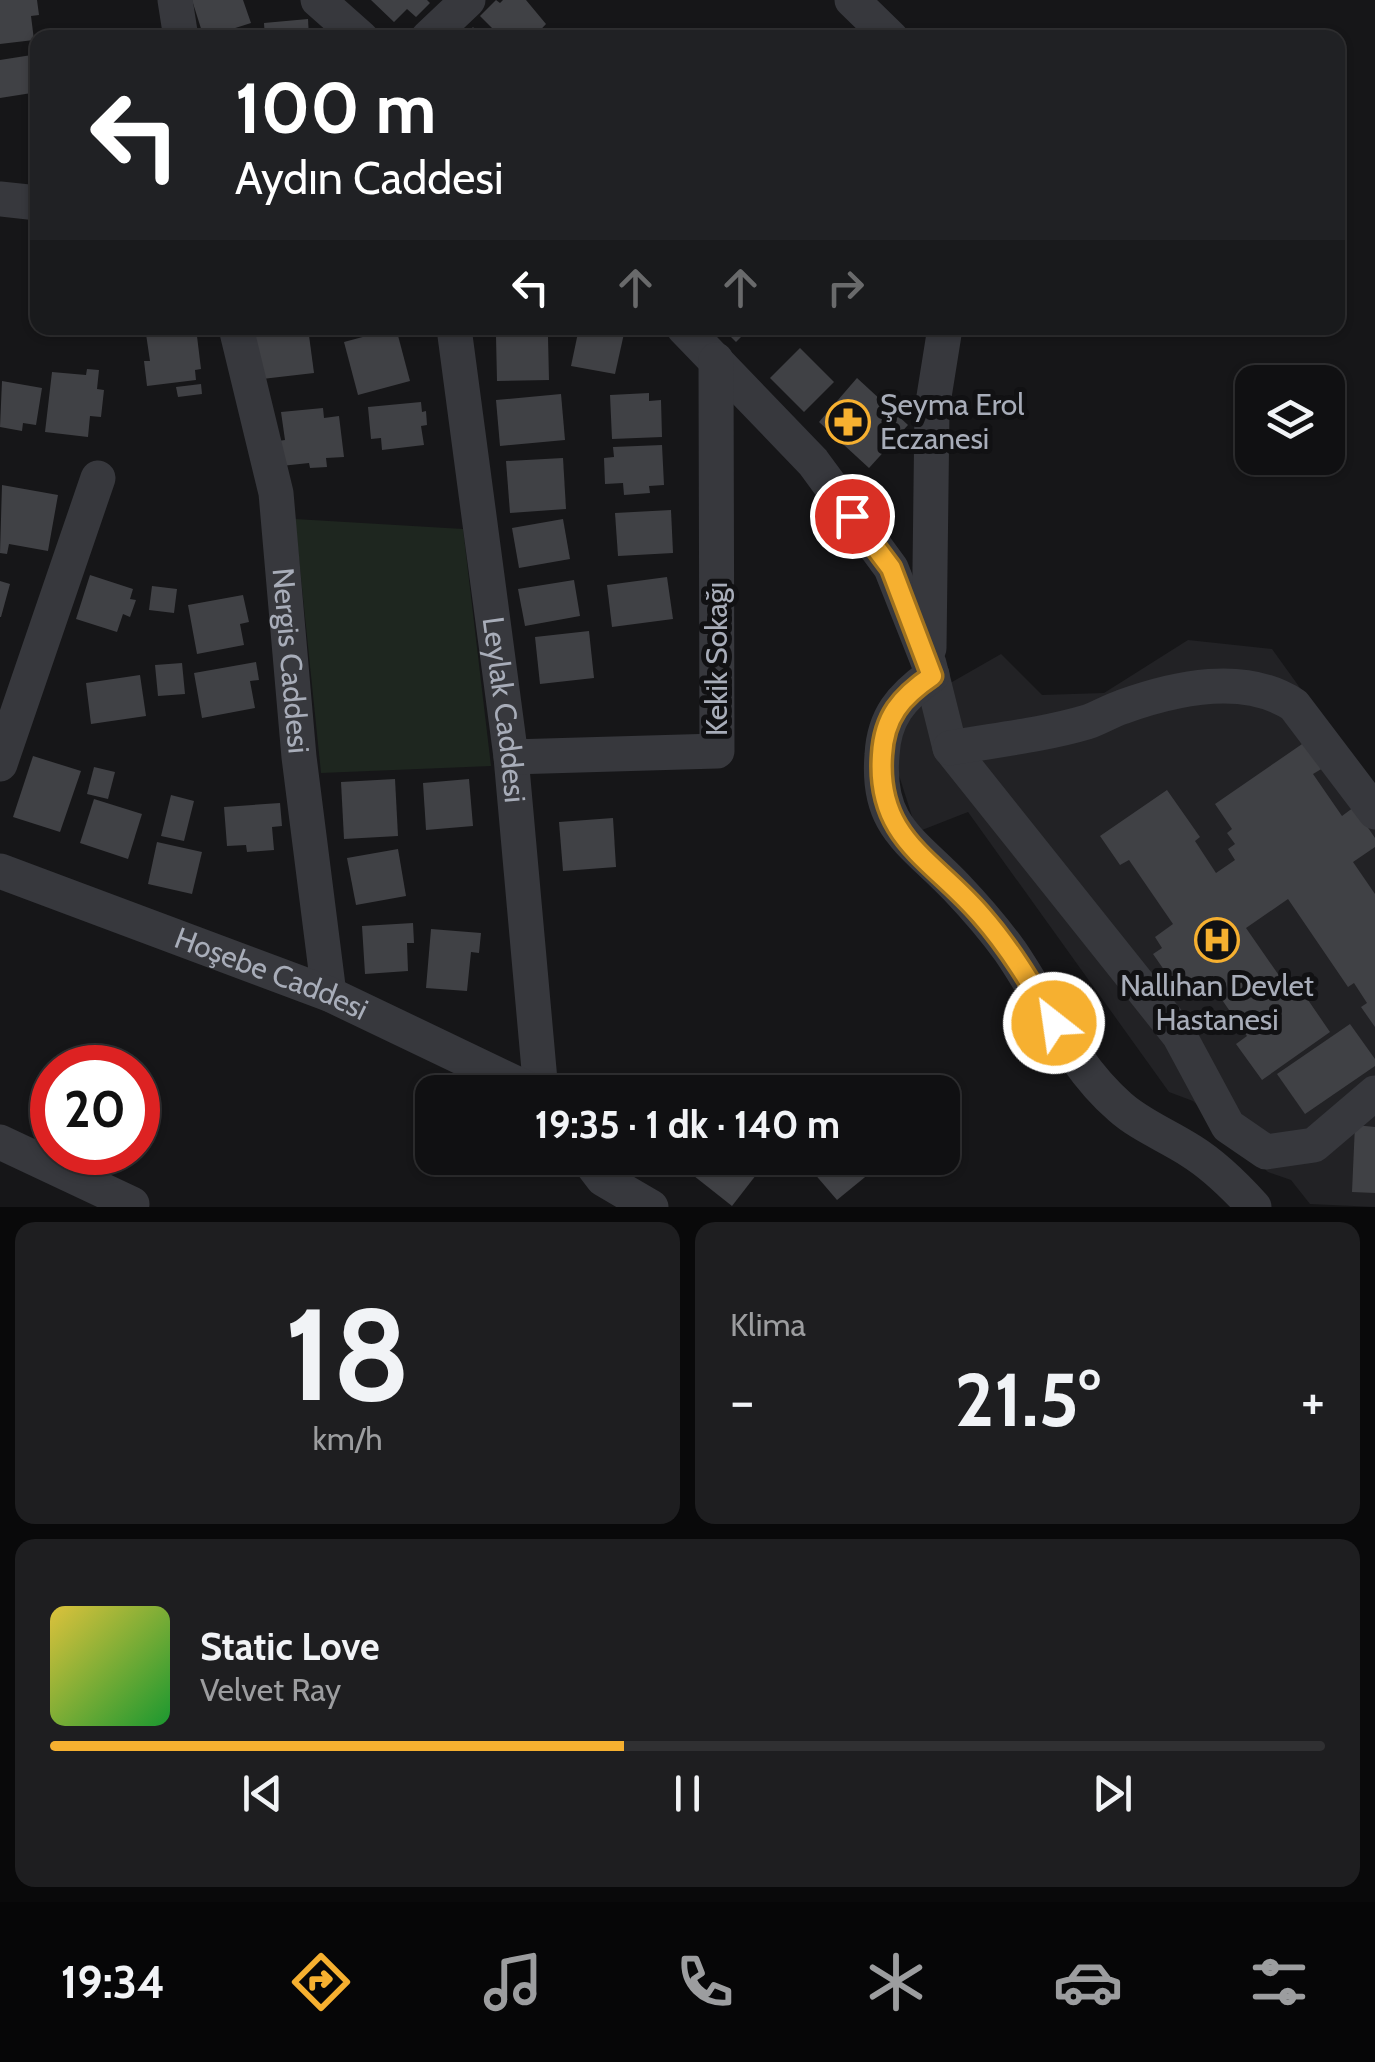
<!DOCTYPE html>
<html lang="tr">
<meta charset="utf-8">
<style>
body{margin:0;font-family:Cabin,sans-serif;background:#1e1e20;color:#f1f3f6;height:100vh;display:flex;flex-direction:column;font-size:38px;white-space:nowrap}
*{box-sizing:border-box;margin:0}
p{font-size:32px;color:#9c9d9f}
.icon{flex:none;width:55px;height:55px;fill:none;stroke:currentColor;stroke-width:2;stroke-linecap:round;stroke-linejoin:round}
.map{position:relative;height:1207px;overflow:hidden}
.drawer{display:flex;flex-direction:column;gap:15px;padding:15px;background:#09090a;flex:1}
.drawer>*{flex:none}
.guide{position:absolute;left:30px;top:30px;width:1315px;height:305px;border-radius:20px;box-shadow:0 2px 8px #0004,0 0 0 2px #303032;background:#202124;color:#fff;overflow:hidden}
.buttons{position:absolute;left:1235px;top:365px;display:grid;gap:20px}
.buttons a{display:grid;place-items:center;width:110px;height:110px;border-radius:20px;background:#101012;box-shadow:0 2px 8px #0004,0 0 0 2px #303032;font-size:50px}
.speed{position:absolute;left:30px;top:1045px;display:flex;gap:20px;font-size:50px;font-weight:700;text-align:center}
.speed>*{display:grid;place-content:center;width:130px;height:130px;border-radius:50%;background:#101012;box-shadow:0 2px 8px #0004,0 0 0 2px #303032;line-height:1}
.speed .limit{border:15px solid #d22;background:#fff;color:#111}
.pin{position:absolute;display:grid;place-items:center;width:85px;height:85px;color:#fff;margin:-42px;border:5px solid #fff;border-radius:50%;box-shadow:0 2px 10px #0007}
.me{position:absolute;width:110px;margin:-55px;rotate:330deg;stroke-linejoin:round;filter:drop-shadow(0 0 8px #0008)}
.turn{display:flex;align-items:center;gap:35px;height:210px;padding:0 40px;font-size:45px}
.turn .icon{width:130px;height:130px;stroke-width:2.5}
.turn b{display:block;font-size:70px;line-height:85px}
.lanes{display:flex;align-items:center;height:95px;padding:0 40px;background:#0003;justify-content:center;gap:50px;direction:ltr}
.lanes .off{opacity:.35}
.big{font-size:75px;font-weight:700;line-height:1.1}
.drawer .tile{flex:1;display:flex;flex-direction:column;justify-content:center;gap:15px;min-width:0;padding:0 35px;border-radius:20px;background:#1e1e20}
.drawer .dial{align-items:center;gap:0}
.dial b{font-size:130px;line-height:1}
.song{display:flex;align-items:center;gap:30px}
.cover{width:120px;height:120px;border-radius:15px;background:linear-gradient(135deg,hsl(50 70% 55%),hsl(130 70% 35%))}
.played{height:10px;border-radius:5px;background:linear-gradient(90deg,#f6b030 45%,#303032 45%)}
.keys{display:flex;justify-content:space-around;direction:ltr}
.heat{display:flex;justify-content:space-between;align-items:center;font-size:55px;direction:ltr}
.drawer .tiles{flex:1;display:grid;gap:15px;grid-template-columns:1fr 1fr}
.tile:last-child{grid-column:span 2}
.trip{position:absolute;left:415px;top:1075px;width:545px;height:100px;border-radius:20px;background:#101012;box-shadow:0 2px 8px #0004,0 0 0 2px #303032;font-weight:700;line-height:100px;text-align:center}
.menu{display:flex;height:160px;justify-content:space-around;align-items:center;background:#060607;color:#9c9d9f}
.menu .icon{width:70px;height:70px}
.menu .active{color:#f6b030}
.menu b{font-size:45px;color:#f1f3f6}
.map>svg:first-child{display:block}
.built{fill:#222225}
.green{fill:#1e261f}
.building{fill:#404145}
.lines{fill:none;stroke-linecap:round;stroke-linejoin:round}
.minor{stroke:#37383d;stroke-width:35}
.route-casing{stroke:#a0721f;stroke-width:25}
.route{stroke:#f6b030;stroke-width:18}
.labels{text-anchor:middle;stroke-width:10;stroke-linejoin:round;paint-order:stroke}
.poi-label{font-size:30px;fill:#a8adb9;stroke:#111113;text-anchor:start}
.street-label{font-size:30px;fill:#a8adb9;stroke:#111113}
</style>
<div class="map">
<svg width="1375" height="1207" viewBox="0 0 1375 1207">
<rect width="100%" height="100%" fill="#161618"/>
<!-- built -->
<polygon class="built" points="1188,640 1272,649 1375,792 1375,1207 1310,1204 1291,1180 1268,1172 1193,1101 1169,1092 968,812 917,832 884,728 924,698 1001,654 1042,695 1104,693"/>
<!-- green -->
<polygon class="green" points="295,519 463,529 491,766 321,773"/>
<!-- building -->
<g class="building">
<polygon points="0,0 37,0 39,15 31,16 34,40 0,44"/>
<polygon points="192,0 243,0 251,23 204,38"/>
<polygon points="371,0 427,0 430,3 416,17 407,9 394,22"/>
<polygon points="496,0 500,3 503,0 526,0 546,24 533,38 502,38 480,16"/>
<polygon points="308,19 309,38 265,38 264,23"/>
<polygon points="473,27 483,38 463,38"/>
<polygon points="124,32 124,38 99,38 99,35"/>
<polygon points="38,54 38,92 0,98 0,60"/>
<polygon points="196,328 201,369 195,370 196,380 147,386 144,361 150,361 146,334"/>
<polygon points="279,328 308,328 314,373 262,379 246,332"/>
<polygon points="396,328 410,381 358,395 344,342"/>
<polygon points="579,328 625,329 615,374 571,366"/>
<polygon points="722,328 750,328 736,342"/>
<polygon points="506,330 524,330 524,337 548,337 549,380 497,381 496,336 507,336"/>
<polygon points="800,348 834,382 804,412 770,378"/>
<polygon points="87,369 99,370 97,389 104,390 101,417 90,416 88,437 45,432 52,372 86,375"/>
<polygon points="857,378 908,425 869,468 819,422"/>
<polygon points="2,381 42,388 36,425 23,423 22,431 0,427"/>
<polygon points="201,384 202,394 178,397 176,387"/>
<polygon points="649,393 649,401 661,400 662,437 612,439 610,395"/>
<polygon points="561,394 565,440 500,446 496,400"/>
<polygon points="421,402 422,412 426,411 427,425 421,426 424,445 382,450 381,438 371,439 368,407"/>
<polygon points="323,408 324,418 339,416 344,457 326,458 327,467 310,468 309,463 281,466 278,441 285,440 281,412"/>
<polygon points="662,445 664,485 649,486 650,493 624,495 623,483 605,484 604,458 614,457 613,447"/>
<polygon points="563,458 566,509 510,513 506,461"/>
<polygon points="2,485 58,495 48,551 9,544 7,554 0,553"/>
<polygon points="671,510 673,553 618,556 615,513"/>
<polygon points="563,519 570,559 519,568 512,528"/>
<polygon points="90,575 133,589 130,599 136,600 130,617 123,614 117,632 76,619"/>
<polygon points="667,577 673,619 612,627 607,585"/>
<polygon points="574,580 580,616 525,626 518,589"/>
<polygon points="0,581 10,584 1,617 0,617"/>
<polygon points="152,586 177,589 174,613 149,610"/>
<polygon points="243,595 249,622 240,624 244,645 197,654 188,605"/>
<polygon points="589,631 594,678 540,684 535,637"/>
<polygon points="256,662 259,680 250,681 255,708 202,718 194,673"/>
<polygon points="182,663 185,694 158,696 155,665"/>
<polygon points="140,675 146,716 91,724 86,683"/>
<polygon points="1305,742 1323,768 1313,774 1342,816 1354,807 1375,838 1375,847 1353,862 1375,894 1375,1027 1361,1007 1367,1003 1354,983 1348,987 1288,899 1246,928 1287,987 1295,981 1330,1032 1262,1080 1236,1044 1247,1036 1209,981 1190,994 1184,985 1178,990 1153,954 1162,948 1155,937 1173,924 1129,860 1120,865 1100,836 1167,790 1200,837 1195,841 1216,873 1235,860 1228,849 1235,844 1227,833 1232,829 1215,804"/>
<polygon points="33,756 81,771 60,832 13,817"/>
<polygon points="94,767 115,772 108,799 87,794"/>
<polygon points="395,779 398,836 344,839 341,782"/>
<polygon points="469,779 473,826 426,830 423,783"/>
<polygon points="171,795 194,801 184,841 161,836"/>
<polygon points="94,799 142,814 128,859 80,843"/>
<polygon points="280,803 282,826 272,827 274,850 247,852 246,845 227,846 224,807"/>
<polygon points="613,818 616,867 563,871 559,822"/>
<polygon points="157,842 202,852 192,894 148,884"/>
<polygon points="398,849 406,896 356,905 347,858"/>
<polygon points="413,923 414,943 407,943 408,971 365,974 362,926"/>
<polygon points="431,929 481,933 479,953 471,952 467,991 426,988"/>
<polygon points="1350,1024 1375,1059 1375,1066 1305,1114 1277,1074"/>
<polygon points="752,1082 774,1092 747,1092"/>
<polygon points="1355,1125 1375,1127 1375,1193 1352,1192"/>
<polygon points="701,1158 762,1158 767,1161 732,1206 689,1172"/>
<polygon points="801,1158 857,1158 870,1173 837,1200"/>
</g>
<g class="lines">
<!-- minor -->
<g class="minor">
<polyline points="175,0 181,38"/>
<polyline points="318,0 361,38"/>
<polyline points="852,0 891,38"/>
<polyline points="428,38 468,0"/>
<polyline points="0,199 38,203"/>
<path id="s1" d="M236,328L276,493L299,757L329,994"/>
<path id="s2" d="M454,328L511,757L541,1092"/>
<polyline points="684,328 813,462 891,568 929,664 950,748 1179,1035 1228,1126 1266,1152 1314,1145 1375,1093"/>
<polyline points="929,648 932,409 945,328"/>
<path d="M932,675C901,697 884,717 882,755C876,826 912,841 956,887C975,907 994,929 1010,951C1046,1003 1071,1065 1120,1107C1140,1125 1168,1136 1191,1151C1215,1166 1235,1186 1254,1207"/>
<path d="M950,748C995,740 1043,735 1087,722C1099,718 1110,711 1122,707C1175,688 1244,672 1294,705L1375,812"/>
<polyline points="511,757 717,751 716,360"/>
<polyline points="0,764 98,478"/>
<path id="s3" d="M0,871L329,994L534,1092"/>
<polyline points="0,1142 132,1204"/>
<polyline points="587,1158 603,1179 651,1207"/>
</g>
</g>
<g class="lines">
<!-- route casing -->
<g class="route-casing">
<path id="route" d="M852,516L891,568L932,676C901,697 884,717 882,755C876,839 933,859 981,915C1010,948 1032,985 1054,1023"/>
</g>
<!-- route -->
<use href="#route" class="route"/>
</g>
<!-- icons -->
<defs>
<g id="pharmacy-ring" transform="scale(2.25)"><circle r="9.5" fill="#111113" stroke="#f6b030" stroke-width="1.5"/><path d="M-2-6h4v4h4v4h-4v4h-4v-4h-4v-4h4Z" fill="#f6b030"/></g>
<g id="hospital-ring" transform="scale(2.25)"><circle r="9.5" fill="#111113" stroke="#f6b030" stroke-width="1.5"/><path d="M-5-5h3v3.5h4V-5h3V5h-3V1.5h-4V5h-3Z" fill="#f6b030"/></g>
</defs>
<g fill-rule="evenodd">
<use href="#pharmacy-ring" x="848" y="422"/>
<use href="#hospital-ring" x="1217" y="940"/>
</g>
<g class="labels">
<!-- poi labels -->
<g class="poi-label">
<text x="880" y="415">Şeyma Erol<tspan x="880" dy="34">Eczanesi</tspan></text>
<text x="1217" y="996" text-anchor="middle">Nallıhan Devlet<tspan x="1217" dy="34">Hastanesi</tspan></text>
</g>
<!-- street labels -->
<g class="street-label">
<text dy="10" stroke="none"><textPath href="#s1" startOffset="338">Nergis Caddesi</textPath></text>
<text transform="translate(717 659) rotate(-90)" y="10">Kekik Sokağı</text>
<text dy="10" stroke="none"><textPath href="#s2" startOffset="385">Leylak Caddesi</textPath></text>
<text dy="10" stroke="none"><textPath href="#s3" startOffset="290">Hoşebe Caddesi</textPath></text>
</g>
</g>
</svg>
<div class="buttons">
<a><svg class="icon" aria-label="layers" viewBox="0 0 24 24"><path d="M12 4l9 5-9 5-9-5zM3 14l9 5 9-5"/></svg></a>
</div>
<div class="speed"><div class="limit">20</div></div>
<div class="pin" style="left:852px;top:516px;background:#d93025"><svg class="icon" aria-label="arrive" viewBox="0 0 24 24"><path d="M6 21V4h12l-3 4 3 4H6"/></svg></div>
<svg class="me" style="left:1054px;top:1023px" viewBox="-20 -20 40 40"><circle r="17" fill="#f6b030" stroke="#fff" stroke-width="3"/><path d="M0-11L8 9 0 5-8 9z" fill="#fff"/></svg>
<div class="trip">19:35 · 1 dk · 140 m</div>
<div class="guide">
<div class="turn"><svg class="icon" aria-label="left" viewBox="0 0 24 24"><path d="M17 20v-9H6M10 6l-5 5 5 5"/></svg><div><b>100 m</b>Aydın Caddesi</div></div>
<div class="lanes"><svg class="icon" aria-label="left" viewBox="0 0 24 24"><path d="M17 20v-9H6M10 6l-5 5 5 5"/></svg><svg class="icon off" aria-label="ahead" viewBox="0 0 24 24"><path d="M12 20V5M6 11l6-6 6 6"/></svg><svg class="icon off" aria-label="ahead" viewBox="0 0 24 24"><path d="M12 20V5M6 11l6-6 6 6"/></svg><svg class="icon off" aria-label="right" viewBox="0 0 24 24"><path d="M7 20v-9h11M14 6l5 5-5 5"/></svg></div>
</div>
</div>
<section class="drawer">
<div class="tiles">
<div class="tile dial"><b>18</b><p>km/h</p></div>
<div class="tile"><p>Klima</p>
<div class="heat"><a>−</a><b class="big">21.5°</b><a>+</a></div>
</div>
<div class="tile">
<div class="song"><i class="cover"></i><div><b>Static Love</b><p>Velvet Ray</p></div></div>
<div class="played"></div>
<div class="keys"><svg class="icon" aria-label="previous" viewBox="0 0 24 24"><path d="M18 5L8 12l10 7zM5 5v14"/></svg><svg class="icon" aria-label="pause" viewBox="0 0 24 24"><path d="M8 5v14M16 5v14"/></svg><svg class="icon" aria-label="next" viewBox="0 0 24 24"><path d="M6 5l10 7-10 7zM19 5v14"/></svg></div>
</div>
</div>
</section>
<nav class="menu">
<b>19:34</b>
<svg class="icon active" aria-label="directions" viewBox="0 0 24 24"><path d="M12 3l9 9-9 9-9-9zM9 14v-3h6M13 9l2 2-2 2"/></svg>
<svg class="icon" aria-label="music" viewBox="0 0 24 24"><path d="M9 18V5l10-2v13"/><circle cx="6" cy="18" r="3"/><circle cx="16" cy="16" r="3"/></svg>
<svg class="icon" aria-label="phone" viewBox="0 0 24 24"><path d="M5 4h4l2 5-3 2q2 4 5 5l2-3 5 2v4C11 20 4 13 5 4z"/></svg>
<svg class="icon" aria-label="climate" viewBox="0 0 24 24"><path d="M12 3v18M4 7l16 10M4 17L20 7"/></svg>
<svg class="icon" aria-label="car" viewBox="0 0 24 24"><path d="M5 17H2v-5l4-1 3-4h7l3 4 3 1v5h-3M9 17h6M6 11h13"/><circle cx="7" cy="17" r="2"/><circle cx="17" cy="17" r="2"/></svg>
<svg class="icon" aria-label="filters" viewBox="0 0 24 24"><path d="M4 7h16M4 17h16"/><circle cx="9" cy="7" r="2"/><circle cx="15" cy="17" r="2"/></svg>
</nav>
